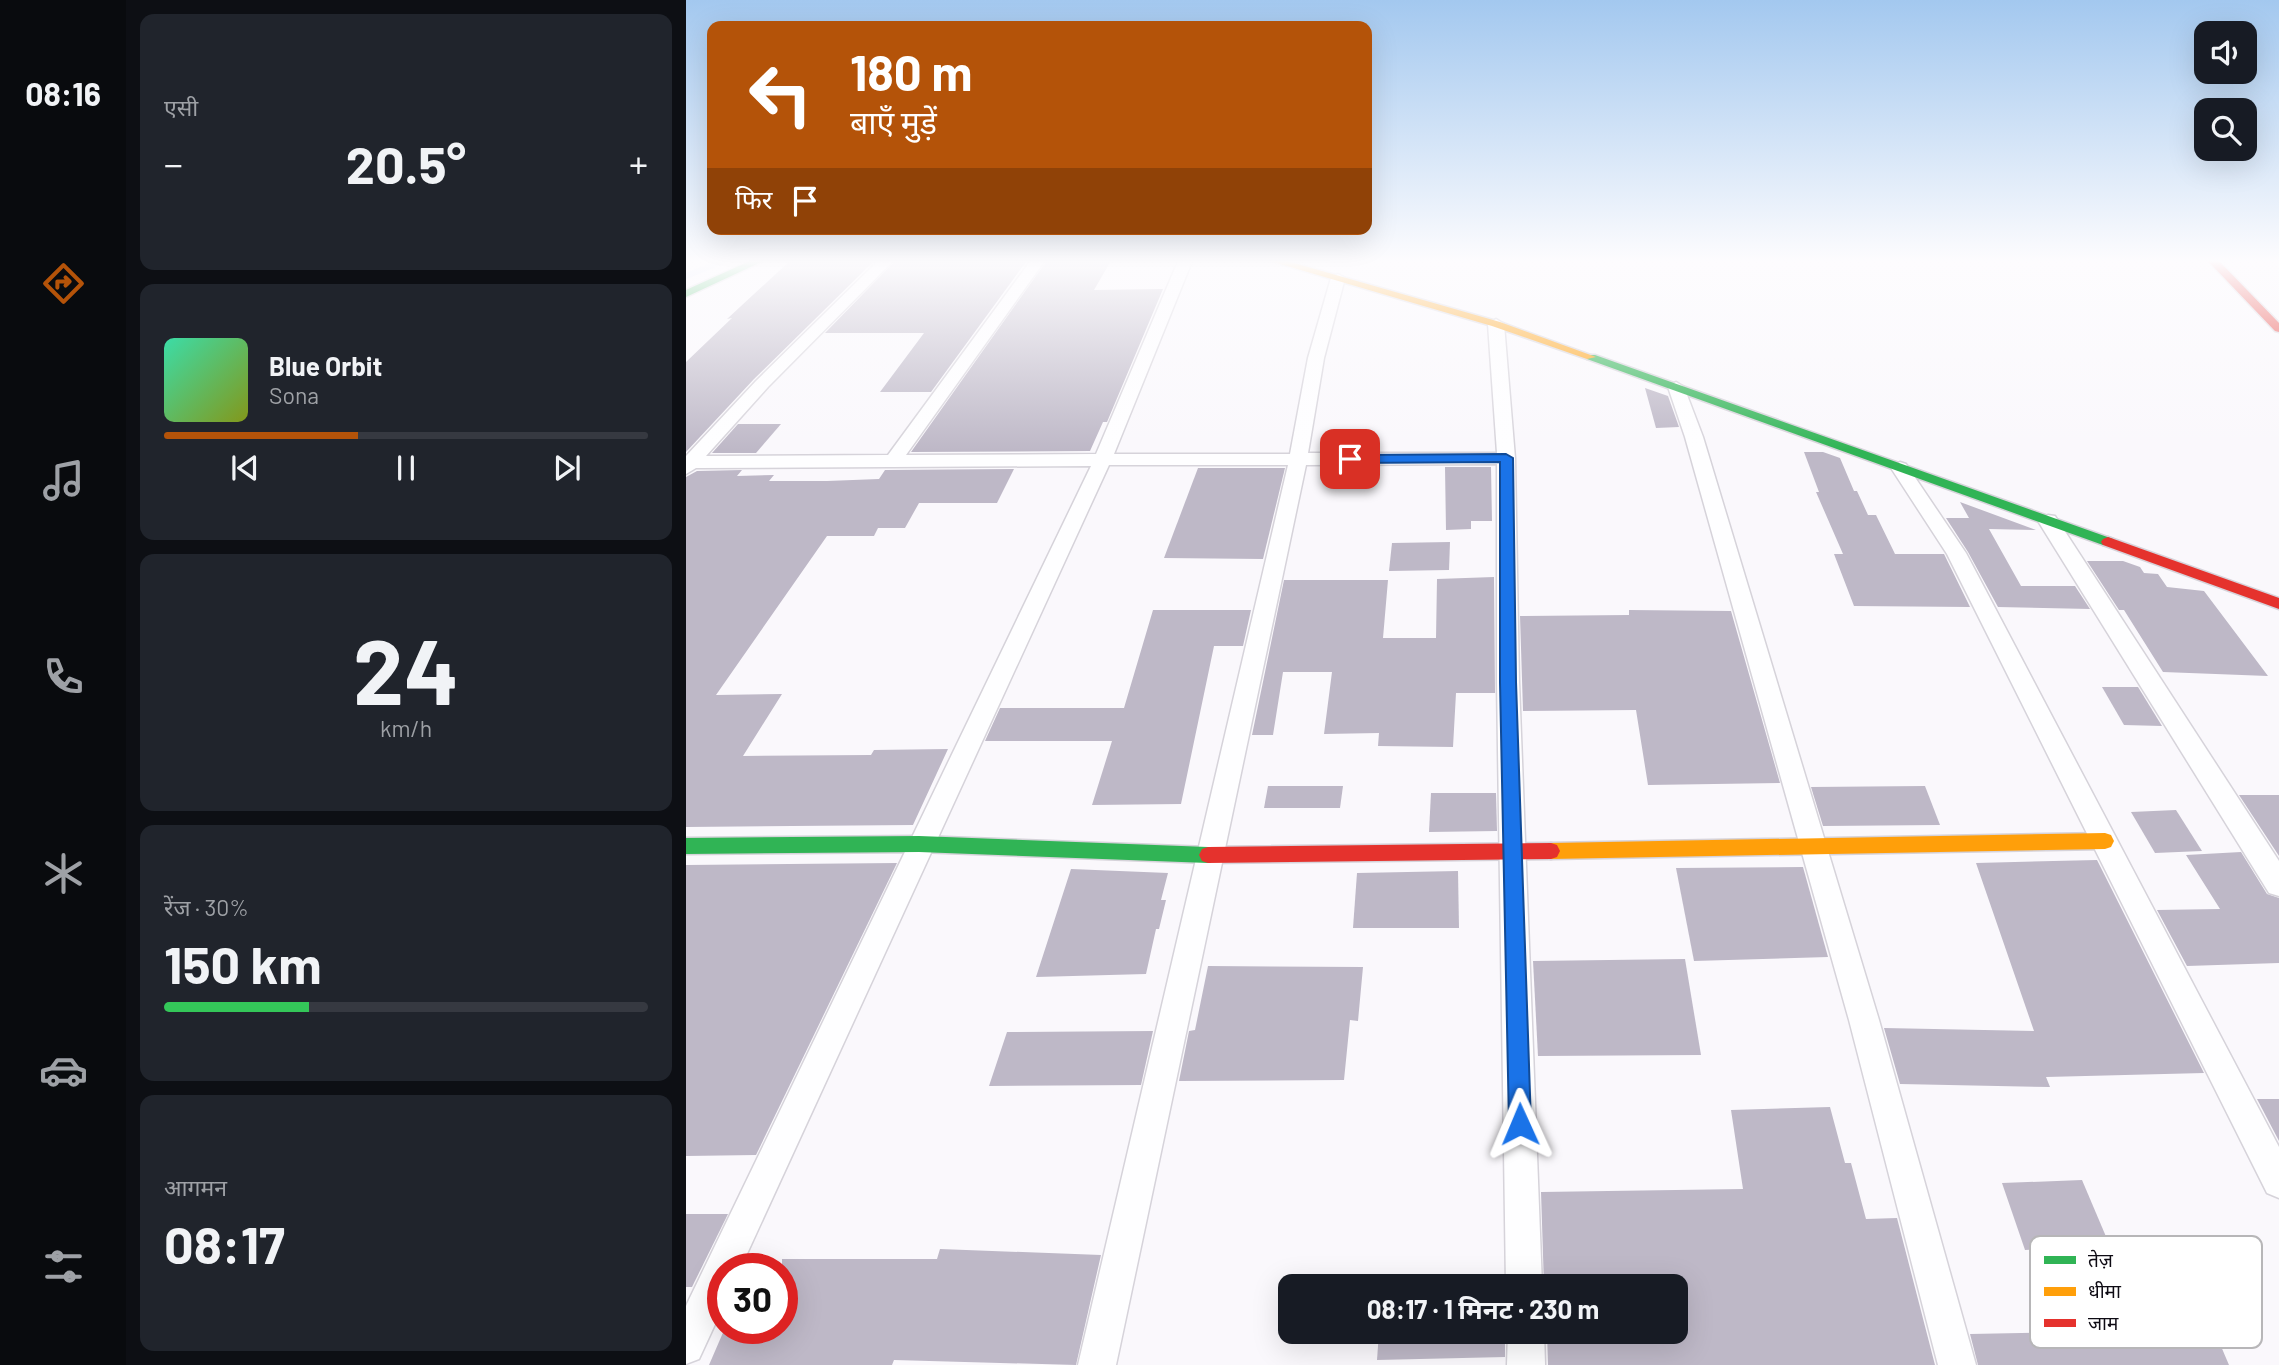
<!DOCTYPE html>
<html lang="hi">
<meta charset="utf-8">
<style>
body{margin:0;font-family:Barlow,"Noto Sans Devanagari",sans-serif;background:#20242c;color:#f1f3f6;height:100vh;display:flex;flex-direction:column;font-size:26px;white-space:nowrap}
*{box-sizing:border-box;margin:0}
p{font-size:23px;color:#9ea1a6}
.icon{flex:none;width:38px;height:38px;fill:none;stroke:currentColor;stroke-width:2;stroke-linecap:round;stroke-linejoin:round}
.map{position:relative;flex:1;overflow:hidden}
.drawer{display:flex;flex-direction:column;gap:14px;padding:14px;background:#0d0f14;width:560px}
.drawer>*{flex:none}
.top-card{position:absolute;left:21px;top:21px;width:665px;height:214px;border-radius:14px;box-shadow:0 7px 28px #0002;background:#b45309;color:#fff;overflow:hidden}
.fabs{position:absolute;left:1508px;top:21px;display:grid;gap:14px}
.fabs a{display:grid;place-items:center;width:63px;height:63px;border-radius:14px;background:#171b24;box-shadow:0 7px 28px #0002;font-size:35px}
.speed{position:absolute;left:21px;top:1253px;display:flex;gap:14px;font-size:35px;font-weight:700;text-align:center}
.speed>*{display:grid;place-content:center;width:91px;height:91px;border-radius:50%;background:#171b24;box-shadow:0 7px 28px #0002;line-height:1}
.speed .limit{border:10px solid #d22;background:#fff;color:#111}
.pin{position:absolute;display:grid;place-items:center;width:60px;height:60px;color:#fff;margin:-30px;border-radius:14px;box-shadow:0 4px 10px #0006}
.me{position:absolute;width:77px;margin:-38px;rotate:359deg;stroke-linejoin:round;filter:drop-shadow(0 0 5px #0008)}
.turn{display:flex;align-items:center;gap:24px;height:147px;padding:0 28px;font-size:32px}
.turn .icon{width:91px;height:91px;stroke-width:2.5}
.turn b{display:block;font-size:49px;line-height:60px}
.then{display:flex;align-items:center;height:66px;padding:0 28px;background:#0003;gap:14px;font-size:26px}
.big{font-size:52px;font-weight:700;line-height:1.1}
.drawer .widget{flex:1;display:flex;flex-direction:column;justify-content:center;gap:10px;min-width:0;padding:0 24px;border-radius:14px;background:#20242c}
.drawer .dial{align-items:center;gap:0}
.dial b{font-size:91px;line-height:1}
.song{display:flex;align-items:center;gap:21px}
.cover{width:84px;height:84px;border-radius:10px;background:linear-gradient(135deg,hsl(160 70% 55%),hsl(70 70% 35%))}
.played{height:7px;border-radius:4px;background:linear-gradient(90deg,#b45309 40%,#363941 40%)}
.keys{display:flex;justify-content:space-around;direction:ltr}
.heat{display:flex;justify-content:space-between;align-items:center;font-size:38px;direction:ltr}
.charge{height:10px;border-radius:5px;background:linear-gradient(90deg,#34c759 30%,#363941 0)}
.trip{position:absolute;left:592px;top:1274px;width:410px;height:70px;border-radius:14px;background:#171b24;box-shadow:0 7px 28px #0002;font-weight:700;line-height:70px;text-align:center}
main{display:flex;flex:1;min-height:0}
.tab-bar{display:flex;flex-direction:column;width:126px;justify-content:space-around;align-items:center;background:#090b0e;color:#9ea1a6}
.tab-bar .icon{width:49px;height:49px}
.tab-bar .active{color:#b45309}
.tab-bar b{font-size:32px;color:#f1f3f6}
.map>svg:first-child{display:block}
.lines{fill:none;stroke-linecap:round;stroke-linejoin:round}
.stream{stroke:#dde6f9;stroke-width:6}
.building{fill:#beb8c7}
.street-casing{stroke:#d6d3da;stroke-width:3}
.fast-casing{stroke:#d6d3da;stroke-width:3}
.slow-casing{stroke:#d6d3da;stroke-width:3}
.jam-casing{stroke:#d6d3da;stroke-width:3}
.street{fill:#fefeff;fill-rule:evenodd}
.fast{fill:#30b455;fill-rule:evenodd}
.slow{fill:#ff9f0a;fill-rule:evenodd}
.jam{fill:#e5322d;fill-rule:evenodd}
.route{fill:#1a73e8;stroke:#114b97;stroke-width:2}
.key{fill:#fff;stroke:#b7b6b8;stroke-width:2}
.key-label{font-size:19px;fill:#0e0b14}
</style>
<main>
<nav class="tab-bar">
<b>08:16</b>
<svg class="icon active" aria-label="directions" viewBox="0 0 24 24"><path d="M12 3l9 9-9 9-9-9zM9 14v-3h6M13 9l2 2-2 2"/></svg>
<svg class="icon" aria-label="music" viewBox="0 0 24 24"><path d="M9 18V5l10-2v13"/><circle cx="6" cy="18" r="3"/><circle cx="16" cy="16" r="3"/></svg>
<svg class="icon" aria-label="phone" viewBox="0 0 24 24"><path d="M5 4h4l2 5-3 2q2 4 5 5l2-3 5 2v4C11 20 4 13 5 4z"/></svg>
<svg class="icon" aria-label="climate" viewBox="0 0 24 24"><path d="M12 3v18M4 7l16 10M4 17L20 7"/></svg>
<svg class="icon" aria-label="car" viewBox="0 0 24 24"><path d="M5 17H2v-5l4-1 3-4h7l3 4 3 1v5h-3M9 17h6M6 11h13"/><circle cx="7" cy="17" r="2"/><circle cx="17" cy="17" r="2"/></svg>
<svg class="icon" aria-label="filters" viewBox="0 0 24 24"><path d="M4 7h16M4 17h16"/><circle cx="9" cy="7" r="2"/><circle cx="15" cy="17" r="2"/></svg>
</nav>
<section class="drawer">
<div class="widget"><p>एसी</p>
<div class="heat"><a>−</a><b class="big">20.5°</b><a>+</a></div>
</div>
<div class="widget">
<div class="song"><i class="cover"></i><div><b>Blue Orbit</b><p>Sona</p></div></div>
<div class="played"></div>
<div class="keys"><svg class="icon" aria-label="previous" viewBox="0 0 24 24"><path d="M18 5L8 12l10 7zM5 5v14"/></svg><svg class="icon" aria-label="pause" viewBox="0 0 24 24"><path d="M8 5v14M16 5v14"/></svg><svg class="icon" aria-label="next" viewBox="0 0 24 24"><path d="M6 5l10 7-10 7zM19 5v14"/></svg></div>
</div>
<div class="widget dial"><b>24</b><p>km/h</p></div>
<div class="widget"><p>रेंज · 30%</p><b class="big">150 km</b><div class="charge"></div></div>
<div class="widget"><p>आगमन</p><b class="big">08:17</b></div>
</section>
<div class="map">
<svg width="1593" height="1365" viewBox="0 0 1593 1365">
<rect width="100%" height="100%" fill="#faf8fc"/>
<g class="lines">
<!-- stream -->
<polyline class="stream" points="0,276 42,259"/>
</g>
<!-- building -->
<g class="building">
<polygon points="106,259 190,259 68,379 0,452 0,362 46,318 41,319"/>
<polygon points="211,259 342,259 245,392 194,392 238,333 139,333"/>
<polygon points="362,259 426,259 408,290 477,289 421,422 417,422 404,451 225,452"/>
<polygon points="959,388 982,396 993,427 970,428"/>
<polygon points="52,424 95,424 70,453 26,453"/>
<polygon points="1118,452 1137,452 1154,458 1168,491 1171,491 1182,515 1190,515 1209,554 1258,554 1284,607 1168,606 1148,554 1157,554 1130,492 1133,492"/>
<polygon points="759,467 805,467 806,521 785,521 785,529 760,530"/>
<polygon points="512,468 599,468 577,559 478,558"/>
<polygon points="328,469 311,503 233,503 219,528 192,528 188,536 141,536 30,695 96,694 57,756 185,755 188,750 262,749 227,825 0,827 0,477 11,471 56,470 51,476 88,475 83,481 141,481 193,479 199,470"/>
<polygon points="1274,502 1350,530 1303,529 1335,586 1389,586 1404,609 1312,607 1282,552 1260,518 1283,518"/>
<polygon points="764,542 763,570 703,571 706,543"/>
<polygon points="1401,561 1437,561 1454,567 1458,573 1472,574 1481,587 1518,591 1582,676 1477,672 1438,610 1433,610"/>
<polygon points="808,577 809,693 770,693 767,747 692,746 693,733 638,734 646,672 597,672 587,735 566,735 598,580 702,580 697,638 750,638 751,579"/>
<polygon points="467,610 565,610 557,646 528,646 495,804 406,805 426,741 299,741 314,708 438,708"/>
<polygon points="943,610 1045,611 1094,783 962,785 950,710 837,711 834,616 943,615"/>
<polygon points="1416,687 1452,687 1476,726 1438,725"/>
<polygon points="582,786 657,786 654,808 578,808"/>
<polygon points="1239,786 1254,825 1137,826 1125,787"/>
<polygon points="745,793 810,793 811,831 743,832"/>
<polygon points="1553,795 1593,795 1593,856"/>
<polygon points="1490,810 1516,851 1469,853 1445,812"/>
<polygon points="1555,852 1581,894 1593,898 1593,963 1501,966 1471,910 1534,909 1500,855"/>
<polygon points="1411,860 1518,1073 1360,1077 1364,1087 1214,1084 1198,1028 1348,1031 1290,863"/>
<polygon points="211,863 70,1155 0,1156 0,865"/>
<polygon points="1117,867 1142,957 1008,961 990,868"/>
<polygon points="385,869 482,873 475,900 480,900 473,929 470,929 460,974 350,977"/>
<polygon points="772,871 773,928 667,928 671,873"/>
<polygon points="999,959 1015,1055 852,1056 847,961"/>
<polygon points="522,966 677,967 672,1021 664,1020 658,1080 493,1081 503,1031 509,1030"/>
<polygon points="467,1031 455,1085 303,1086 321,1032"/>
<polygon points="1571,1099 1593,1099 1593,1141"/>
<polygon points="1144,1107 1159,1163 1165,1163 1180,1219 1211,1218 1249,1365 862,1365 861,1332 989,1332 989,1286 858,1286 855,1192 1057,1189 1045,1110"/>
<polygon points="1396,1180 1424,1246 1339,1250 1316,1183"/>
<polygon points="0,1214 42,1214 6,1287 0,1287"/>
<polygon points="254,1249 415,1255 390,1365 208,1360 206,1365 23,1365 39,1328 96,1328 96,1259 251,1259"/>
<polygon points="1443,1257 1497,1257 1543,1365 1292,1365 1284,1334 1389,1332 1382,1312 1464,1310"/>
<polygon points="693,1332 819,1332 819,1357 691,1360"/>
</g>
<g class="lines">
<!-- street casing -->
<g class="street-casing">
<g id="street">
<polygon points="194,259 209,259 82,387 20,456 202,455 346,259 360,259 220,455 410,454 493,259 507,259 428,454 604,454 622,358 645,278 652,274 659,278 638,358 622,453 811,453 802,324 810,319 818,324 829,458 833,682 856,1286 820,1286 811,682 811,464 620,465 430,1365 392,1365 602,465 423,465 54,1269 37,1269 37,1307 13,1359 0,1364 0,1306 405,466 10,468 0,474 0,456 70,381"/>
<polygon points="990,382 998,387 1017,437 1193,1020 1290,1365 1252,1365 1163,1020 999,437 982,387"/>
<polygon points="1214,462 1220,464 1280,553 1593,1147 1593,1198 1581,1193 1261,554 1205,468"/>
<polygon points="1362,515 1369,516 1593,861 1593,896 1583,893 1352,521"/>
<polygon points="822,1332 858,1332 859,1365 821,1365"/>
</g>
</g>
<!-- fast casing -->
<g class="fast-casing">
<g id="fast">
<polygon points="68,259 82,259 0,297 0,290"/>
<polygon points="901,355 909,355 1427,539 1429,542 1427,545 1417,545 901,359"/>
<polygon points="233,836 522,847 528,849 531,855 528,861 522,863 233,852 0,854 0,838"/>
</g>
</g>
<!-- slow casing -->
<g class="slow-casing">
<g id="slow">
<polygon points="577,259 594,259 814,322 910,357 901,359 806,326"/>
<polygon points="1419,833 1425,835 1428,841 1425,847 1419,849 865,859 859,857 856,851 859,845 865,843"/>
</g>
</g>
<!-- jam casing -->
<g class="jam-casing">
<g id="jam">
<polygon points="1520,259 1531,259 1593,323 1593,332 1589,331"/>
<polygon points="1422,537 1593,598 1593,609 1417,545 1415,542 1417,539"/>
<polygon points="865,843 871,845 874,851 871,857 865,859 522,863 516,861 513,855 516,849 522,847"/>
</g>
</g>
<!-- street -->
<use href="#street" class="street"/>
<!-- fast -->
<use href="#fast" class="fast"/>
<!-- slow -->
<use href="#slow" class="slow"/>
<!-- jam -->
<use href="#jam" class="jam"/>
</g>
<!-- sky -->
<linearGradient id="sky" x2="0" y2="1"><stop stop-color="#a3c8ef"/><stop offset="0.58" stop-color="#fdfcfe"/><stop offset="1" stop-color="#fdfcfe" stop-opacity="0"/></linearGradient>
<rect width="1593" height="450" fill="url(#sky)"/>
<!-- route -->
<polygon class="route" points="820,454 827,458 830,682 845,1124 842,1132 834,1135 826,1132 823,1124 814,682 814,462 664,463 658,459 664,455"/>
<!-- legend -->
<rect x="1344" y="1236" width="232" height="112" rx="10" class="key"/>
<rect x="1358" y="1256" width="32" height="8" fill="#30b455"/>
<rect x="1358" y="1287" width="32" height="9" fill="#ff9f0a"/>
<rect x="1358" y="1319" width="32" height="8" fill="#e5322d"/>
<g class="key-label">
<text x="1402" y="1267">तेज़</text>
<text x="1402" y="1298">धीमा</text>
<text x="1402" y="1330">जाम</text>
</g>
</svg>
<div class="fabs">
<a><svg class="icon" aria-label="sound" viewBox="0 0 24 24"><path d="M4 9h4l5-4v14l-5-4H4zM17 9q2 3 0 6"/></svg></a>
<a><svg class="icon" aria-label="search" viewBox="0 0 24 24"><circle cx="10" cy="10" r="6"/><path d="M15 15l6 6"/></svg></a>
</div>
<div class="speed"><div class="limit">30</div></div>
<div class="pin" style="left:664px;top:459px;background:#d93025"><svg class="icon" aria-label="arrive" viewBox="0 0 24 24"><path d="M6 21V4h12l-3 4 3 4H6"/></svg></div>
<svg class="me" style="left:834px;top:1124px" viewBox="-20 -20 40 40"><path d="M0-17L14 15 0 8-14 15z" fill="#1a73e8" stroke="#fff" stroke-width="4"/></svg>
<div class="trip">08:17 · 1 मिनट · 230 m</div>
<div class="top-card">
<div class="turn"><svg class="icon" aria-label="left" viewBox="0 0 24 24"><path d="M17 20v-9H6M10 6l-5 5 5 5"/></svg><div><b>180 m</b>बाएँ मुड़ें</div></div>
<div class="then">फिर<svg class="icon" aria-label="arrive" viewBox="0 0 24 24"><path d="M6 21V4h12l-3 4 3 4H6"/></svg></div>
</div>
</div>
</main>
